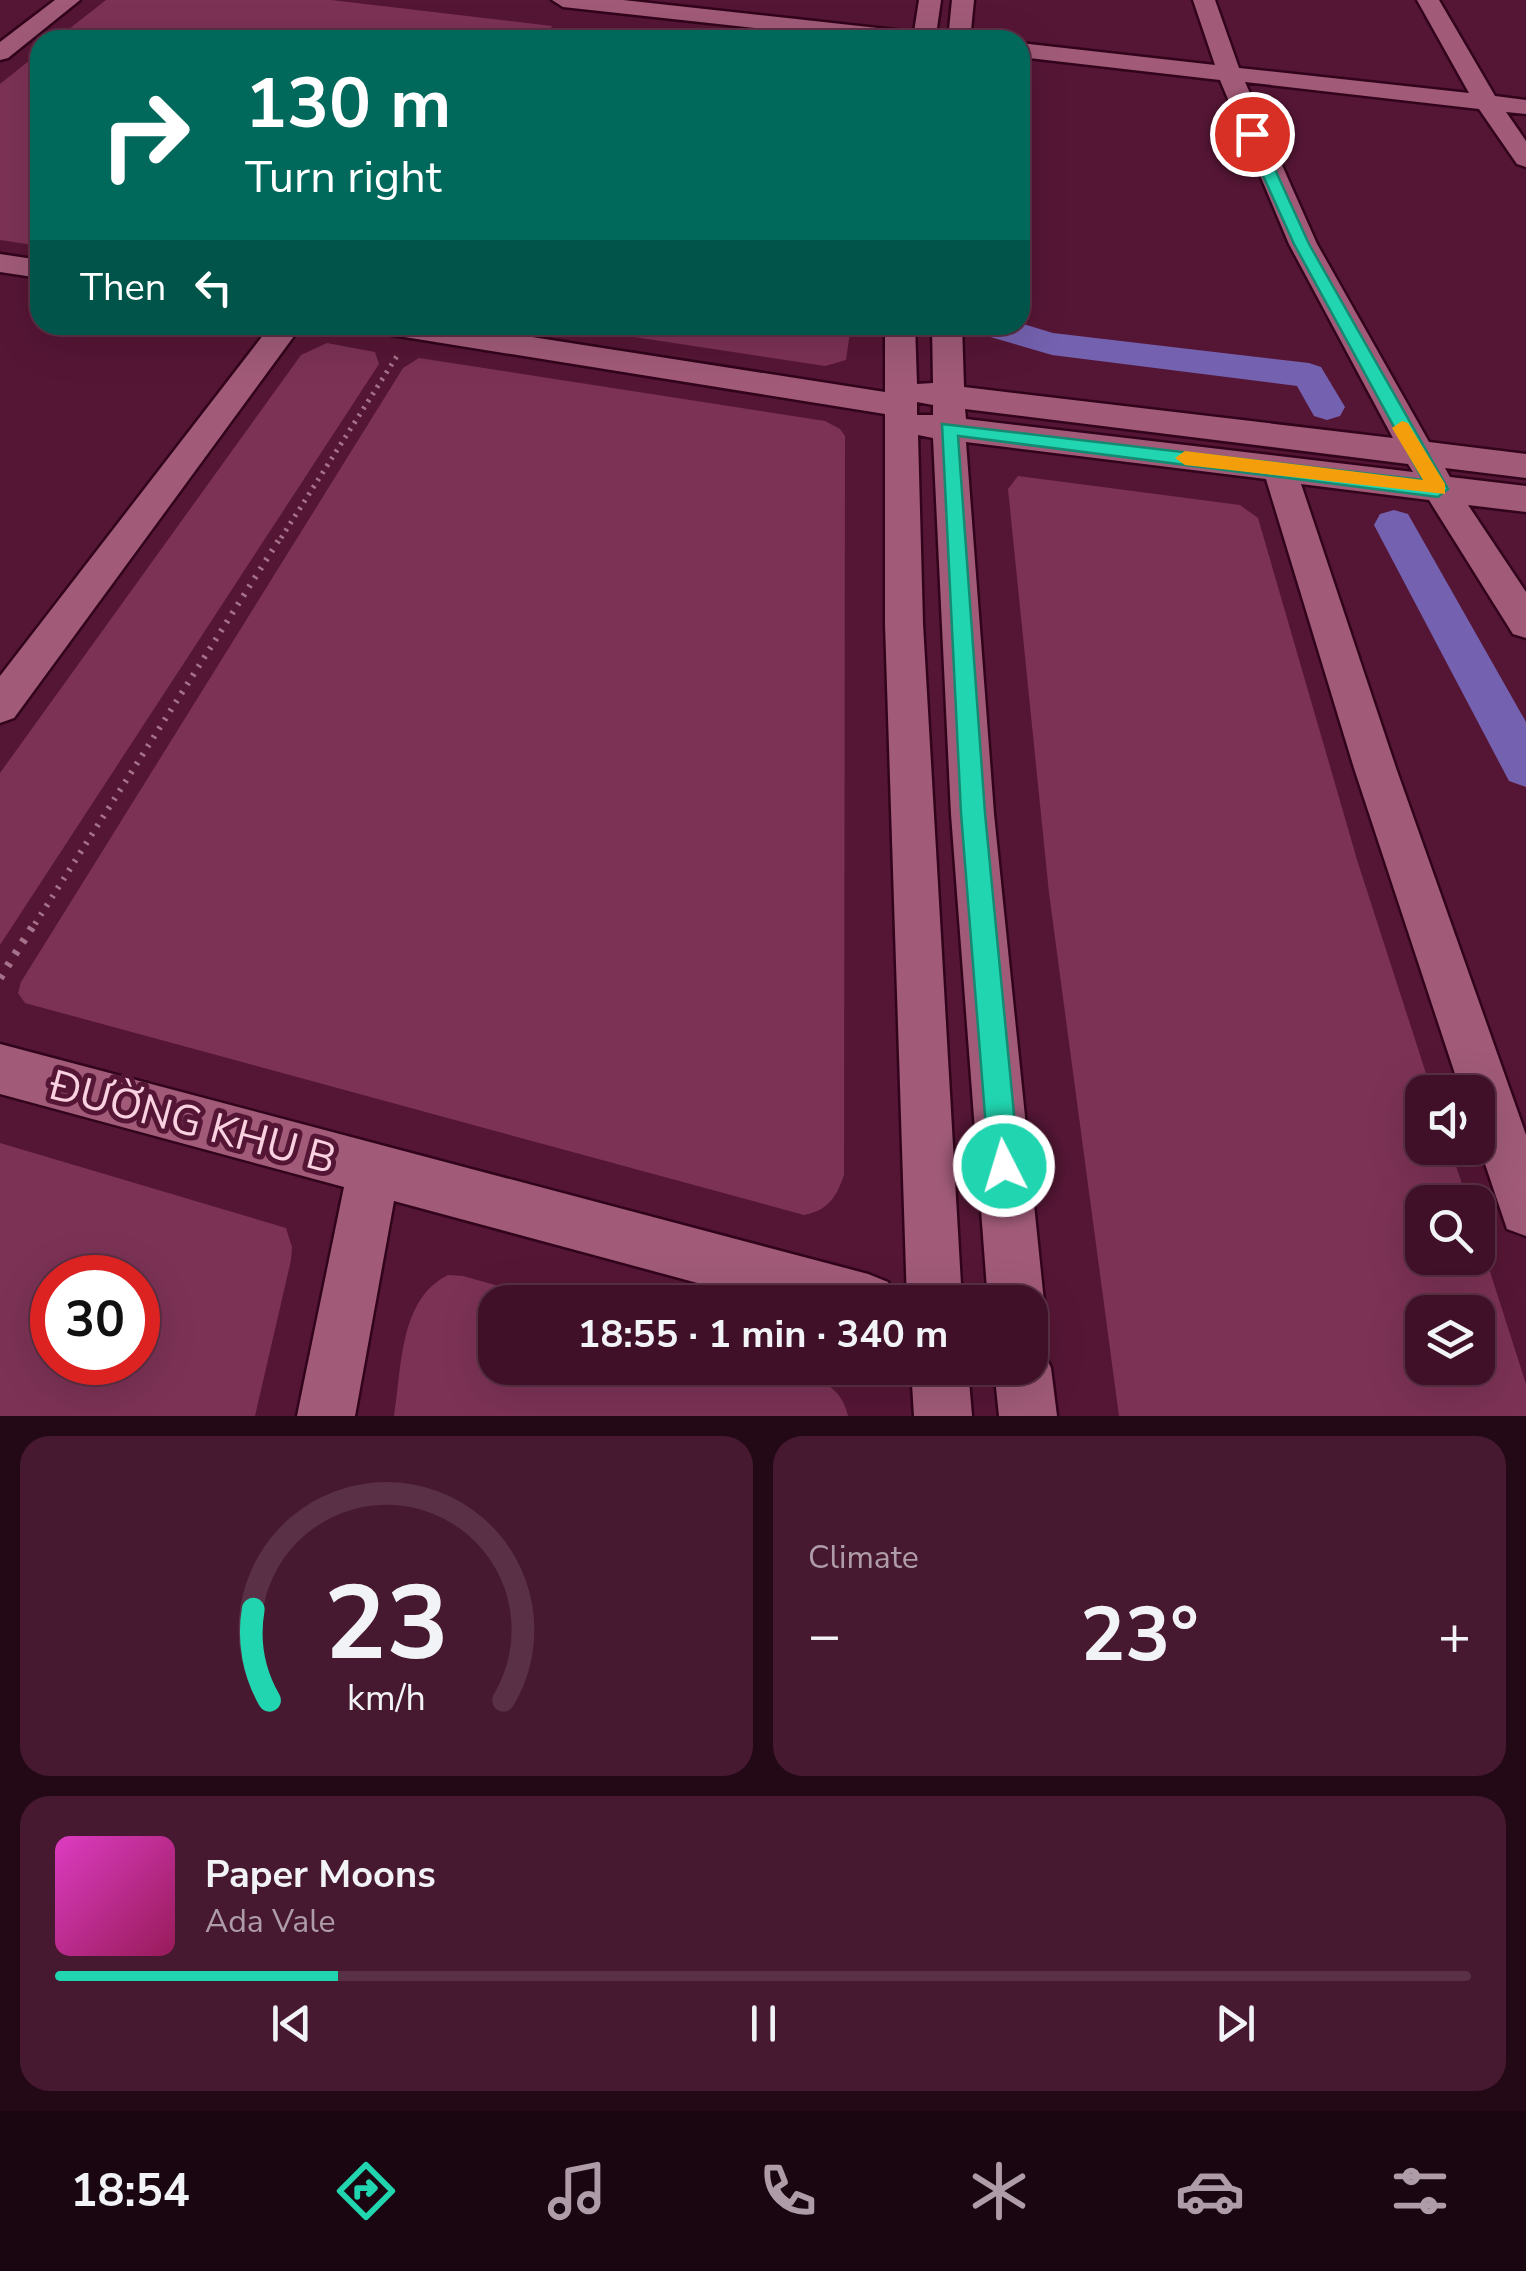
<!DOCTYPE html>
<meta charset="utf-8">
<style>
body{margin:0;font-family:"Nunito Sans",sans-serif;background:#471930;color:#f1f3f6;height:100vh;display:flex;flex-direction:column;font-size:38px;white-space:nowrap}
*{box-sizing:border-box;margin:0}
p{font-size:32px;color:#ae9da8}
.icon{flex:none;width:55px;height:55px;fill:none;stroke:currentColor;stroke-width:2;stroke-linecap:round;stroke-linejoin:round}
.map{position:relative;height:1416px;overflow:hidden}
.side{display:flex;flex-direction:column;gap:20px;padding:20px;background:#230916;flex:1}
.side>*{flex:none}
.banner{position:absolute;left:30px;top:30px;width:1000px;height:305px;border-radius:30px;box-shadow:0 10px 40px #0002,0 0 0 2px #593045;background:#00695c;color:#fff;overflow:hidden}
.buttons{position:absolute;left:1405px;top:1075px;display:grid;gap:20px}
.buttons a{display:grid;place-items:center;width:90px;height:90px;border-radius:20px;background:#401028;box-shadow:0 10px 40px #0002,0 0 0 2px #593045;font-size:50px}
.speed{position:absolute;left:30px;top:1255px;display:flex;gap:20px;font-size:50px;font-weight:700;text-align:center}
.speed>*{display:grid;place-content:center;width:130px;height:130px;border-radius:50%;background:#401028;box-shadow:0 10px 40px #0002,0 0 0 2px #593045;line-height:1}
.speed .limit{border:15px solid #d22;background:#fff;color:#111}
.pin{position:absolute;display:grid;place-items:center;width:85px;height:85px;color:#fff;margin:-42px;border:5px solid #fff;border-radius:50%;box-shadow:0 2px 10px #0007}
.me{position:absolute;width:110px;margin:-55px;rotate:355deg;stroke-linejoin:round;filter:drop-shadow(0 0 8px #0008)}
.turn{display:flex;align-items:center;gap:35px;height:210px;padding:0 50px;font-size:45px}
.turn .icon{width:130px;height:130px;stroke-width:2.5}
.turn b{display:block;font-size:70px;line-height:85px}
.then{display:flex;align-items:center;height:95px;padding:0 50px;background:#0003;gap:20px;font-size:38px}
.big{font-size:75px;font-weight:700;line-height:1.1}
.side .card{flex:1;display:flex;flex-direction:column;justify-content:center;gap:15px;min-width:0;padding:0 35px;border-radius:30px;background:#471930}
.side .dial{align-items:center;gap:0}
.dial svg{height:260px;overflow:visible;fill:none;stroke:#593045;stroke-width:7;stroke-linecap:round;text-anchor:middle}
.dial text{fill:#f1f3f6;stroke:none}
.song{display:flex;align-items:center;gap:30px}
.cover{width:120px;height:120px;border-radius:15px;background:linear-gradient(135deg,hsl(310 70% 55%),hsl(330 70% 35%))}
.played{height:10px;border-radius:5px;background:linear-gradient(90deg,#21d5b0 20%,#593045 20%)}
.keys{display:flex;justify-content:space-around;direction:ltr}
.heat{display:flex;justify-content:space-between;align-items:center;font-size:55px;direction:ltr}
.side .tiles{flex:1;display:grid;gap:20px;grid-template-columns:1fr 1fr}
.card:last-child{grid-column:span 2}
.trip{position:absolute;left:478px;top:1285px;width:570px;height:100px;border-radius:30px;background:#401028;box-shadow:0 10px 40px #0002,0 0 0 2px #593045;font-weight:700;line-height:100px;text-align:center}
.tabs{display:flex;height:160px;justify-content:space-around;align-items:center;background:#1a0610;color:#ae9da8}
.tabs .icon{width:70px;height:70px}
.tabs .active{color:#21d5b0}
.tabs b{font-size:45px;color:#f1f3f6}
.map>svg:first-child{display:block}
.green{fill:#7c3255;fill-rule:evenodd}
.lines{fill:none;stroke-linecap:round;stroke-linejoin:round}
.canal{fill:#7461af;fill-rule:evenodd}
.minor-casing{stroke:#32041c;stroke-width:5}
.path-far2{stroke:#a67289;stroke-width:5;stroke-dasharray:2.5 6;stroke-linecap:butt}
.path-far1{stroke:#a67289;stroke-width:6;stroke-dasharray:2.5 8;stroke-linecap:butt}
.path{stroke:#a67289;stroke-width:8;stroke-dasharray:4 10;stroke-linecap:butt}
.minor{fill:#a15b79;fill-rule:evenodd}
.route{fill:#21d5b0;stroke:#158a72;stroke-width:2.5}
.slow{fill:#f59e0b}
.labels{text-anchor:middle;stroke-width:10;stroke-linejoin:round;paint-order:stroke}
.near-street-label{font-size:42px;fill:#f9d1e0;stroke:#551635}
</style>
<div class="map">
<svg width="1526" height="1416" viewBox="0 0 1526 1416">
<rect width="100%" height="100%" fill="#551635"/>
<!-- green -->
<g class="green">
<polygon points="106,0 331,0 552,26 545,40 55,40"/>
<polygon points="40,52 40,246 0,240 0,84"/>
<polygon points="556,325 851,325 846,360 825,366"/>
<polygon points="327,343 375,352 379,364 0,945 0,773 301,355"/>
<path d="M419,358L825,421L840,429L845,436L844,1175C836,1198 828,1210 804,1215L25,1003L18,993L21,982L403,368Z"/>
<path d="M1018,476L1240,505L1258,518L1358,863L1432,1092H1422V1148H1450L1468,1202H1422V1258H1478V1234L1526,1384V1416H1119L1049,893L1008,489ZM1478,1312V1368H1422V1312Z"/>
<path d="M0,1143L286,1228L292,1247L291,1260L255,1416H0ZM52,1278H138V1362H52Z"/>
<path d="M448,1275L463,1276L556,1302H495V1368H779C809,1376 841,1381 848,1416H394C402,1368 399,1299 448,1275Z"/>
</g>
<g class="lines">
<!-- canal -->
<g class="canal">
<polygon points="1020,323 1053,333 1309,363 1321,367 1345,407 1340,416 1327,420 1314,416 1297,386 1052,355 980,334 975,326"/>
<polygon points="1394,510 1408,514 1526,722 1526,787 1509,781 1374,525 1380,514"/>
</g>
<!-- minor casing -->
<g class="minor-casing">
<g id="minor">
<polygon points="55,0 80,0 8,58 0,60 0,42"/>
<polygon points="552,0 623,0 914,32 919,0 941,0 936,35 939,40 866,40 563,7"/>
<polygon points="952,0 974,0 970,40 948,40"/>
<path d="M1193,0H1215L1239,68L1469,93L1417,0H1439L1495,96L1526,100V114L1506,112L1526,141V167L1517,164L1479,109L1245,82L1317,244L1429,442L1526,454V478L1445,468L1450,477L1526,486V512L1468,505L1526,592V638L1513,634L1429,500L1301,484L1396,768L1526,1135V1236L1507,1229L1478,1143V1092H1461L1354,768L1266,479L966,442L994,814L1044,1302L1036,1322L1030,1324V1302H988L951,814L933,438L918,435L923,624L962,1302H907L885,624V414L392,335L381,332L377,325H455L885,392V325H915L917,384L933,383L932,325H962L964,387L1393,438L1289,244L1220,80L1020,57V43L1215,65ZM917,402L933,405V415H917ZM965,409L1408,464L1413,472L966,419Z"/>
<polygon points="0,254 40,260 40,278 0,272"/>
<polygon points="271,325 302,325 14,718 0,723 0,676"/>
<polygon points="0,1044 868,1274 888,1282 896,1302 768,1302 394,1201 355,1416 297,1416 344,1187 0,1094"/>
<polygon points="1030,1343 1042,1348 1051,1368 1057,1416 999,1416 994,1368 1030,1368"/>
<polygon points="911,1368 968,1368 972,1416 914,1416"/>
</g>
</g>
<!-- path-far2 -->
<polyline class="path-far2" points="281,538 397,356"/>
<!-- path-far1 -->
<polyline class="path-far1" points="35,924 282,535"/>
<!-- path -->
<polyline class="path" points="0,978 36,921"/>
<!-- minor -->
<use href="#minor" class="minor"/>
</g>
<!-- route -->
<polygon class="route" points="1252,130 1259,134 1309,244 1448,489 1438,497 958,436 985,813 1019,1166 1014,1176 1004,1180 994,1176 989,1166 961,813 942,424 1423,480 1294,244 1244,134"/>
<!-- slow -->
<polygon class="slow" points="1402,421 1408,423 1445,484 1445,494 1185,465 1175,458 1185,451 1423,480 1392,428"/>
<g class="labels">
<!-- near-street labels -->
<g class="near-street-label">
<text transform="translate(193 1121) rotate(15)" y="15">ĐƯỜNG KHU B</text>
</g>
</g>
</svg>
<div class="buttons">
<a><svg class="icon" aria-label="sound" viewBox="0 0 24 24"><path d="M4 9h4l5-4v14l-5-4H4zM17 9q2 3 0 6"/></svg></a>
<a><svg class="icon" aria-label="search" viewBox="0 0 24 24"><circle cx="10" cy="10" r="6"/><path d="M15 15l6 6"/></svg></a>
<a><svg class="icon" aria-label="layers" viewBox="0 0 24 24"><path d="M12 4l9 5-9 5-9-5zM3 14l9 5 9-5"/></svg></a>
</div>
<div class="speed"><div class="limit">30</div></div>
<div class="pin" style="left:1252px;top:134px;background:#d93025"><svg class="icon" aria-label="arrive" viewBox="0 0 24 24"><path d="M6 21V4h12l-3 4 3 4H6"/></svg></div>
<svg class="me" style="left:1004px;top:1166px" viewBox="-20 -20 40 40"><circle r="17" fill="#21d5b0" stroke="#fff" stroke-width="3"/><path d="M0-11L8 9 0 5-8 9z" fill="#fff"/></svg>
<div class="trip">18:55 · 1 min · 340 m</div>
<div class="banner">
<div class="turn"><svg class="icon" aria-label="right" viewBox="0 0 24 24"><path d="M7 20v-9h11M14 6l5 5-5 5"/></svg><div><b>130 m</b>Turn right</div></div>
<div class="then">Then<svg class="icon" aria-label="left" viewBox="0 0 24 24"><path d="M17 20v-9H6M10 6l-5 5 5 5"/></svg></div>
</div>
</div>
<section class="side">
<div class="tiles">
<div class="card dial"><svg viewBox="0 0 100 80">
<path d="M14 69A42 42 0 1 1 86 69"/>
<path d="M14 69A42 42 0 0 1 9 41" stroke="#21d5b0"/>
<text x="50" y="56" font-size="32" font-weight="700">23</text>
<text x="50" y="72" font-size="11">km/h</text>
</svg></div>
<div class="card"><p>Climate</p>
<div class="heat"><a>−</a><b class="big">23°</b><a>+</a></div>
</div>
<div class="card">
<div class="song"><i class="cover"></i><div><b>Paper Moons</b><p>Ada Vale</p></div></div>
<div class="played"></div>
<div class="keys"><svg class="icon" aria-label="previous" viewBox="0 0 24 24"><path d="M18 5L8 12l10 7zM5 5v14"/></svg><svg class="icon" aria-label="pause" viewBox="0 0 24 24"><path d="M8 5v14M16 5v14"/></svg><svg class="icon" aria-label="next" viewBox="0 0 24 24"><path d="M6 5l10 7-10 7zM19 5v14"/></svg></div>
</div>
</div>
</section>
<nav class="tabs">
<b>18:54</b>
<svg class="icon active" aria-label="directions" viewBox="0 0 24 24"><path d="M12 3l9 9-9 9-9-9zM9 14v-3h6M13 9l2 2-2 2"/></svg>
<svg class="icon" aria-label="music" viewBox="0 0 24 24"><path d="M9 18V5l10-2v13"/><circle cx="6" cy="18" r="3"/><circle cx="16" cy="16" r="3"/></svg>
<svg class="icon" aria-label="phone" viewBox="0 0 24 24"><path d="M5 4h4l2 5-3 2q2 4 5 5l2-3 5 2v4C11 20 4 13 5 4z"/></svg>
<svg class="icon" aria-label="climate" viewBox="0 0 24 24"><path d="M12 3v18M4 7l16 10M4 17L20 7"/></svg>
<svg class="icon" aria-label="car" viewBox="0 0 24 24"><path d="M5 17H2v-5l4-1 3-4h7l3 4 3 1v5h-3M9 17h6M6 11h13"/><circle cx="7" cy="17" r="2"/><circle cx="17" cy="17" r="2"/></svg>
<svg class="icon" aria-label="filters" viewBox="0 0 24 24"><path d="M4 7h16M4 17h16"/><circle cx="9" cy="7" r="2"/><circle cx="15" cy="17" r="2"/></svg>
</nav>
